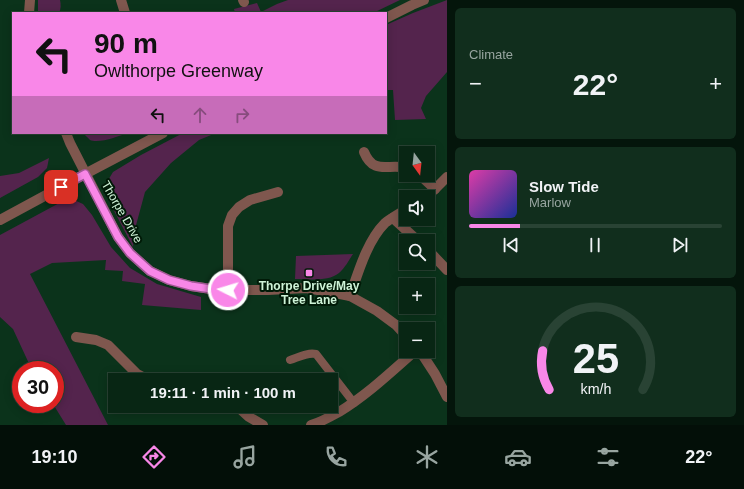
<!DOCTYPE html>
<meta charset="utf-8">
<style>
body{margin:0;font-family:Arial,sans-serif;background:#112e1d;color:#f1f3f6;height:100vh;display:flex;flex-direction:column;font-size:15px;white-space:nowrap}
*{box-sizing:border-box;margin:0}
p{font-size:13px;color:#98a5a0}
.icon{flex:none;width:22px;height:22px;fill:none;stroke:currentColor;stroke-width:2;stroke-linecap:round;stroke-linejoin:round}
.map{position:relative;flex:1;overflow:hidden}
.sheet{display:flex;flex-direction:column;gap:8px;padding:8px;background:#04150b;width:297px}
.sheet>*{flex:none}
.hud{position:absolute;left:12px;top:12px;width:375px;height:122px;border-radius:0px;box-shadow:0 2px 10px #0003,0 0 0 1px #294334;background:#f987e8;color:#111;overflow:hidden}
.needle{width:26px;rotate:165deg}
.controls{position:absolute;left:399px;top:146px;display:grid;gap:8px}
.controls a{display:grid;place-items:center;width:36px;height:36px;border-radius:0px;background:#082614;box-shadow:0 2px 10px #0003,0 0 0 1px #294334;font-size:20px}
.speed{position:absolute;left:12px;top:361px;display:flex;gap:8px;font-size:20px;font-weight:700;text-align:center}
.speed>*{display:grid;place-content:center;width:52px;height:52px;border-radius:50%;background:#082614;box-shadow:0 2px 10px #0003,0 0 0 1px #294334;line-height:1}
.speed .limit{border:6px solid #d22;background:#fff;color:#111}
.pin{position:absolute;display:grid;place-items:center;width:34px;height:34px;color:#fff;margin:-17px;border-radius:8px;box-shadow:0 2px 6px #0006}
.me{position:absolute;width:44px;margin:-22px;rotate:275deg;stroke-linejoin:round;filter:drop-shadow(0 0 3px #0008)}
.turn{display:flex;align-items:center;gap:14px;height:84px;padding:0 16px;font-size:18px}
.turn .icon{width:52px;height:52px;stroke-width:2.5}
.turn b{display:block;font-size:28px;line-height:34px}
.lanes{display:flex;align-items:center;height:38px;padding:0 16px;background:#0003;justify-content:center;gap:20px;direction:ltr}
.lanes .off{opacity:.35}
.big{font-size:30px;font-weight:700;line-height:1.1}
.sheet .tile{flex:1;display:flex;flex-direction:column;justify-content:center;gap:6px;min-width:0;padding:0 14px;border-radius:6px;background:#112e1d}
.sheet .dial{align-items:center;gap:0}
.dial svg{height:104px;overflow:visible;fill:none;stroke:#294334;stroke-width:7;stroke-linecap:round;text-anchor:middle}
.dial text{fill:#f1f3f6;stroke:none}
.song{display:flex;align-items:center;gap:12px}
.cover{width:48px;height:48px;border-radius:6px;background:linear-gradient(135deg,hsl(320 70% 55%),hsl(230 70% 35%))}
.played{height:4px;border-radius:2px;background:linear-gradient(90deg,#f987e8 20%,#294334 20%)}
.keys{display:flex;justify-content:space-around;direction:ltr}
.heat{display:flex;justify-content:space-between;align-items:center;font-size:22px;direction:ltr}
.trip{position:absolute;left:108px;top:373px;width:230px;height:40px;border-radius:0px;background:#082614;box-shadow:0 2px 10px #0003,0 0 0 1px #294334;font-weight:700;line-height:40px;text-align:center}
.menu{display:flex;height:64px;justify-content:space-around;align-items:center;background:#030f08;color:#98a5a0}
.menu .icon{width:28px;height:28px}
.menu .selected{color:#f987e8}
.menu b{font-size:18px;color:#f1f3f6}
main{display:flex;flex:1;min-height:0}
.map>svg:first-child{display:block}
.green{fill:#54244d}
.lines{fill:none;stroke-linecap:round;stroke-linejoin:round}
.service{stroke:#7f574e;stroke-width:8}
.minor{stroke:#7f574e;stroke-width:10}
.tertiary{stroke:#7f574e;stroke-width:10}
.route-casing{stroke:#a25897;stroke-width:10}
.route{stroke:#f987e8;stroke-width:7}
.poi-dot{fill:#f987e8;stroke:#001a07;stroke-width:1.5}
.labels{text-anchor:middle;stroke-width:4;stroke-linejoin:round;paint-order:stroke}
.street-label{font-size:12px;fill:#cef3d7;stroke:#001a07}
.poi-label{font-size:12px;font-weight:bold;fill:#cef3d7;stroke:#001a07}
</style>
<main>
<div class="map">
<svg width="447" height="425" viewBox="0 0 447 425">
<rect width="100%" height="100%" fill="#0b331b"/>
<!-- green -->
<g class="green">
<path d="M38,0H60C61,5 61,9 59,13H38Z"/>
<polygon points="288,0 400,0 373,13 235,13 234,9 257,3 261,12 277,4"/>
<polygon points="447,0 447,72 426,96 421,108 426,119 395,120 393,90 386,90 386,25 413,13"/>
<path d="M83,133H128C119,136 99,144 90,140C88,138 85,135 83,133Z"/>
<polygon points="183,133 216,133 199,140 171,163 145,192 135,229 133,247 111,205 107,191 107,182 113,172 141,155"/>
<polygon points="49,158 47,168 38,177 0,198 0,176 19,173"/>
<polygon points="72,199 83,204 92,215 111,247 130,268 157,284 201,297 201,310 142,305 145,284 122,281 123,271 105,270 106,260 52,263 30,274 108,425 66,425 53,404 55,404 55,370 32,370 13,329 0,317 0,235 63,201"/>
<path d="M353,254C349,260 345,268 339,273C328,282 308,279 295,279L296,256Z"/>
</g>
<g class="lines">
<!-- service -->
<path class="service" d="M290,360C299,357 308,352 316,354L354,403"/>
<!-- minor -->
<g class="minor">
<polyline points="121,0 125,13"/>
<polyline points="243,0 244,2"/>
<polyline points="29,13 30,0"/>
<polyline points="66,133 70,143 118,237 130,253 150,271 169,280 191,286 211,289 228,290 268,290 306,288 330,292 350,296 377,311 396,325 406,336"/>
<path d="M364,152C374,176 389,163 406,168"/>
<polyline points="420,175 435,189"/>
<polyline points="426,197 435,189 447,177"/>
<polyline points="393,218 418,241"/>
<polyline points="428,250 447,270"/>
<polyline points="228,290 228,226 232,215 239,207 250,200 278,192"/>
<path d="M350,296C358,273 367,241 385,223C391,218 399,214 406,209"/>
<polyline points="76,337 96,340 108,345 137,374 148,380"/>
<polyline points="420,351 435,374 447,397"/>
<polyline points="237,406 249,417 263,425"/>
<path d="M311,425C321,422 330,417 339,412C367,395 391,372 415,351"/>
</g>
<!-- tertiary -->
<g class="tertiary">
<polyline points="386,18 412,5 424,0"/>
<polyline points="0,220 85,174 163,133"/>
</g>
</g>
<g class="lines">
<!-- route casing -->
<g class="route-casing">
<polyline id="route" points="61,187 85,174 118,237 130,253 150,271 169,280 191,286 211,289 228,290"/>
</g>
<!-- route -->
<use href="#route" class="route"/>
</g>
<!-- markers -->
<rect class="poi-dot" x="305" y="269" width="8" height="8" rx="2"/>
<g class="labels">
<!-- street labels -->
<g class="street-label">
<text transform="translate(122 212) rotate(60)" y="4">Thorpe Drive</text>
</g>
<!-- poi labels -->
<g class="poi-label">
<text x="309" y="290">Thorpe Drive/May<tspan x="309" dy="14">Tree Lane</tspan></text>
</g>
</g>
</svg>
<div class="controls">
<a><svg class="needle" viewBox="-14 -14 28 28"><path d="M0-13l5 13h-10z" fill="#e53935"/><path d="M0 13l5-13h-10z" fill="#98a5a0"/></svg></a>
<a><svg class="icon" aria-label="sound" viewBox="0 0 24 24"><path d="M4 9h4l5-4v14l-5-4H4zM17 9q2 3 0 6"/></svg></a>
<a><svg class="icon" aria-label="search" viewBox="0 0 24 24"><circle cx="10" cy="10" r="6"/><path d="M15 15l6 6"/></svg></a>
<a>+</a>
<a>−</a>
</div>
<div class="speed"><div class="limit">30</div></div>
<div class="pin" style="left:61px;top:187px;background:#d93025"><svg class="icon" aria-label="arrive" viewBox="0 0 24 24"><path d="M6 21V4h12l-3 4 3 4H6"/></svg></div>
<svg class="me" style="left:228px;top:290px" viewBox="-20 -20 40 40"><circle r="17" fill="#f987e8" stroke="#fff" stroke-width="3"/><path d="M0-11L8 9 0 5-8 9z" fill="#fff"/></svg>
<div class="trip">19:11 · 1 min · 100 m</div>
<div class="hud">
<div class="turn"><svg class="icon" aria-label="left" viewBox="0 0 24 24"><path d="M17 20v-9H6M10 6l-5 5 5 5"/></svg><div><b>90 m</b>Owlthorpe Greenway</div></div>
<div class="lanes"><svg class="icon" aria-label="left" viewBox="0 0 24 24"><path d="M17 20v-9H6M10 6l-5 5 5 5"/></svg><svg class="icon off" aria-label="ahead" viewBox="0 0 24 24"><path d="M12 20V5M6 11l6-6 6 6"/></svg><svg class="icon off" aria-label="right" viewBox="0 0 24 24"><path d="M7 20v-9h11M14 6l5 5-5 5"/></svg></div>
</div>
</div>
<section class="sheet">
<div class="tile"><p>Climate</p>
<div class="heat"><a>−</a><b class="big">22°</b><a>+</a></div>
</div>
<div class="tile">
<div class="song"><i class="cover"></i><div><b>Slow Tide</b><p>Marlow</p></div></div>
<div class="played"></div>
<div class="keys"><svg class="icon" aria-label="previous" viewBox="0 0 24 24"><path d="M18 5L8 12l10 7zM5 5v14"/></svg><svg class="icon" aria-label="pause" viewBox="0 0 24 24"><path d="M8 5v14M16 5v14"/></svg><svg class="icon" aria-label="next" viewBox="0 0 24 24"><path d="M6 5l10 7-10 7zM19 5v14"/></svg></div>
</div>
<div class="tile dial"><svg viewBox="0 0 100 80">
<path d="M14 69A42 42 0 1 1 86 69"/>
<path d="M14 69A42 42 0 0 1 9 39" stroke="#f987e8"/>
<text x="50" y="56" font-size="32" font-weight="700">25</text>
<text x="50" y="72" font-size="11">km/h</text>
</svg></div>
</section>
</main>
<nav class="menu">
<b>19:10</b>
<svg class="icon selected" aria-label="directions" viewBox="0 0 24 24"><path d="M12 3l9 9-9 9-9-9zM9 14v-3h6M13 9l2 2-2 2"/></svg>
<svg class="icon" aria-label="music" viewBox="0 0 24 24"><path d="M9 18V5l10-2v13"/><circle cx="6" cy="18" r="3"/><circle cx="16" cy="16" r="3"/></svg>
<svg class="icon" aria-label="phone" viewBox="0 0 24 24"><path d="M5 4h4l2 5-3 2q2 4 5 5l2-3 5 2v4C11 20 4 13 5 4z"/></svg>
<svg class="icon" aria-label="climate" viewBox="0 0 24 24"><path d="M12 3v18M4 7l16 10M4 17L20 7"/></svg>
<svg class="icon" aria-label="car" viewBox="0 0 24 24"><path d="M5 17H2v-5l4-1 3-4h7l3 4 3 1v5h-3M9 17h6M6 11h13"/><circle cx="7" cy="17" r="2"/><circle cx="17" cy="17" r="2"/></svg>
<svg class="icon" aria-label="filters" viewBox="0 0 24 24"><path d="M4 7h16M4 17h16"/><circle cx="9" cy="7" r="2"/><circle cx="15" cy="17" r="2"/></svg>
<b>22°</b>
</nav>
